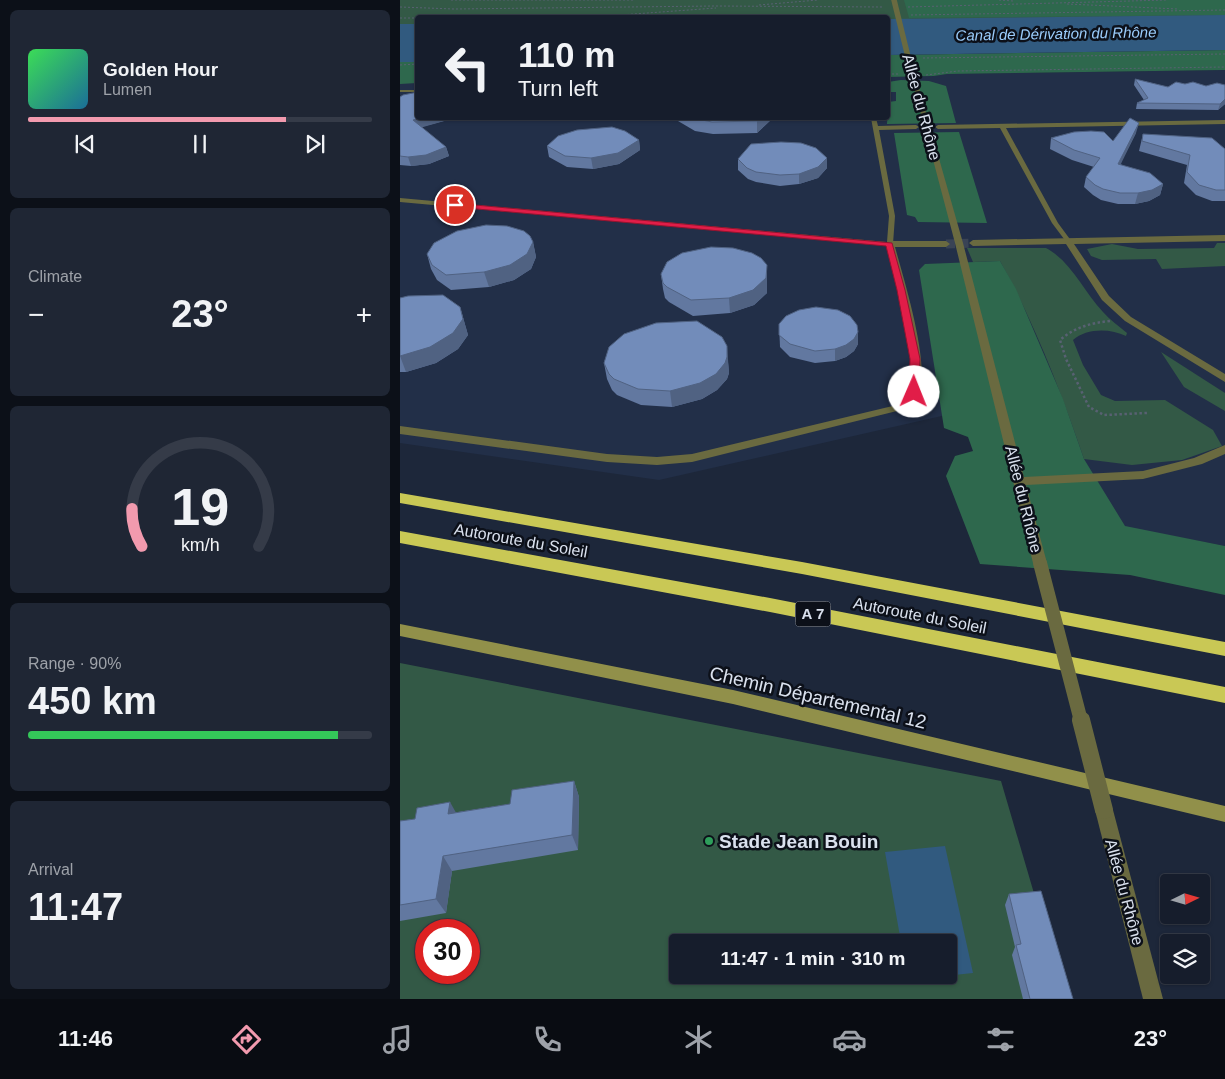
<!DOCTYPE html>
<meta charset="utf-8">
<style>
body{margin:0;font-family:Arial,sans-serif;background:#1f2634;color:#f1f3f6;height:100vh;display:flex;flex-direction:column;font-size:19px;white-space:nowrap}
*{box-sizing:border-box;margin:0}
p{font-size:16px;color:#9ea2a9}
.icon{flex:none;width:28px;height:28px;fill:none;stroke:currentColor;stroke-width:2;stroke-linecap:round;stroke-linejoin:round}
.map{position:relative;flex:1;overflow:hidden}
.details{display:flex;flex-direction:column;gap:10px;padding:10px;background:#0c1018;width:400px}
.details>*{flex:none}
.hud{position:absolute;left:15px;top:15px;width:475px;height:105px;border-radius:5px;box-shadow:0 1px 4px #0004,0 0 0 1px #353b48;background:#161d2c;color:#f1f3f6;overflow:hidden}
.needle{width:32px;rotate:85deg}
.buttons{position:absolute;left:760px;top:874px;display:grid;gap:10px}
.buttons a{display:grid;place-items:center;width:50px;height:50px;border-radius:5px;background:#161d2c;box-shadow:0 1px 4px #0004,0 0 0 1px #353b48;font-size:25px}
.speed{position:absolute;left:15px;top:919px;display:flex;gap:10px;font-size:25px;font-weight:700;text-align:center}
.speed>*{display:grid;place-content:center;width:65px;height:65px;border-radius:50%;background:#161d2c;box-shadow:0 1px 4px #0004,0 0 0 1px #353b48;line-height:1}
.speed .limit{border:8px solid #d22;background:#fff;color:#111}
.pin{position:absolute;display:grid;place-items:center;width:42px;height:42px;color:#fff;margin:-21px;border:2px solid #fff;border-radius:50%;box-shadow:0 1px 5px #0007}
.me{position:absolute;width:55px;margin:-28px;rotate:1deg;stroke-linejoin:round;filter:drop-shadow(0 0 4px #0008)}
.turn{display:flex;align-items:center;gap:18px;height:105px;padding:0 20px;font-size:22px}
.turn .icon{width:65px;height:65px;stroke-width:2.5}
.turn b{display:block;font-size:35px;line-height:42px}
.big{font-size:38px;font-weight:800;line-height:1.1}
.details .tile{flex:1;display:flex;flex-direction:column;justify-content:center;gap:8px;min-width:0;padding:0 18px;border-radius:8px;background:#1f2634}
.details .dial{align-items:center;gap:0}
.dial svg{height:130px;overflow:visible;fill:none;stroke:#353b48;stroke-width:7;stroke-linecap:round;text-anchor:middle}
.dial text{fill:#f1f3f6;stroke:none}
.song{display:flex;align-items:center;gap:15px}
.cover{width:60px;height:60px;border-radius:8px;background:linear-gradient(135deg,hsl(130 70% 55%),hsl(200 70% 35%))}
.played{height:5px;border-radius:2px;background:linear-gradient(90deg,#f29aae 75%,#353b48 75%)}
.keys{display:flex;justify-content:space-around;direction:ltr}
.heat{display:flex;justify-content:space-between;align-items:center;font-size:28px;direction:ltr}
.charge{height:8px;border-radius:4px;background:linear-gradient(90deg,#34c759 90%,#353b48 0)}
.trip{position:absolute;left:269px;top:934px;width:288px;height:50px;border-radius:5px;background:#161d2c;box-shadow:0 1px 4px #0004,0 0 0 1px #353b48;font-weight:800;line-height:50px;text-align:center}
.dock{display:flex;height:80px;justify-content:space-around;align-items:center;background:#090c12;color:#9ea2a9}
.dock .icon{width:35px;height:35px}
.dock .active{color:#f29aae}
.dock b{font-size:22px;color:#f1f3f6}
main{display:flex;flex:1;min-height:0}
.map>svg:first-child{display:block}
.built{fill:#222f48}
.green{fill:#335946;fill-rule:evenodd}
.forest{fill:#2e684d}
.water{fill:#315a7f}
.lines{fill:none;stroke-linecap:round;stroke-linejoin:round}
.minor-tunnel{stroke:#394355;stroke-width:9;stroke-dasharray:9 4.5;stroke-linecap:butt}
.path-far1{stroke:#586172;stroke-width:1;stroke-dasharray:2 2;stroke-linecap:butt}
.path{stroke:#586172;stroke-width:2.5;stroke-dasharray:2.5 2.5;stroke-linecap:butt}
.service{fill:#6a6a40;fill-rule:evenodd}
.minor{fill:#6a6a40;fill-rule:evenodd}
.secondary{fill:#91904a;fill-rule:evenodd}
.motorway{fill:#c9c855;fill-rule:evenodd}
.minor-bridge-far2{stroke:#6a6a40;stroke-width:5.5}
.minor-bridge-far1{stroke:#6a6a40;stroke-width:14}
.minor-bridge{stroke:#6a6a40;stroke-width:18}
.wall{fill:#6278a0}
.shaded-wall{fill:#506282}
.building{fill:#728cba;stroke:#506282}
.route{fill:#e11d48;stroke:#92132f}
.leisure-dot{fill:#2e9e5b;stroke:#0c1019;stroke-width:2}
.labels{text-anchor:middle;stroke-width:5;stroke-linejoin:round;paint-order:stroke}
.far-water-label{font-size:15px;font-style:italic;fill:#9bcdfc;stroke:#0c1019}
.shield{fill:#0c1019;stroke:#9ca2ae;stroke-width:1}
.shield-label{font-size:15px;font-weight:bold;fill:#dae1ee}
.street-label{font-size:16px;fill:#dae1ee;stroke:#0c1019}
.near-street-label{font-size:19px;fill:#dae1ee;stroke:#0c1019}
.near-poi-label{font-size:19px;font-weight:bold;fill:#dae1ee;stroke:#0c1019;text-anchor:start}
</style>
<main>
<section class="details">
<div class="tile">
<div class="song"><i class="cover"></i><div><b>Golden Hour</b><p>Lumen</p></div></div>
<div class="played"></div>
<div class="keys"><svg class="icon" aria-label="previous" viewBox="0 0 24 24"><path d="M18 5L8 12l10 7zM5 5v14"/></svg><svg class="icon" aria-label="pause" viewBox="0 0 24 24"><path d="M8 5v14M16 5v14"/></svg><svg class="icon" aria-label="next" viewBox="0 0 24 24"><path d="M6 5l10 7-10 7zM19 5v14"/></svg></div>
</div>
<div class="tile"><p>Climate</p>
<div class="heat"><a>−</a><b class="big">23°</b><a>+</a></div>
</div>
<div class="tile dial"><svg viewBox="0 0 100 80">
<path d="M14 69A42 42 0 1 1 86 69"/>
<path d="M14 69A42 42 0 0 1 8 46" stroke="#f29aae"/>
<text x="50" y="56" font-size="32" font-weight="700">19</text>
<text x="50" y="72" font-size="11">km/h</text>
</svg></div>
<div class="tile"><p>Range · 90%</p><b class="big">450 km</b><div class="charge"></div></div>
<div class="tile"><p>Arrival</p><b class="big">11:47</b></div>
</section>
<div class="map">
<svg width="825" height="999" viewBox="0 0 825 999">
<rect width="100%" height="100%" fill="#1d273a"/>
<!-- built -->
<polygon class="built" points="825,70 825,546 725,527 546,415 259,480 0,443 0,83 17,83 18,118 488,118 488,77 534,76 546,74"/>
<!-- green -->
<g class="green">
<polygon points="0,0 825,0 825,31 488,35 488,18 18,18 17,41 0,41"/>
<polygon points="817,243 825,243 825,266 762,269 756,259 702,260 691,256 687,249 712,244 738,249 814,248"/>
<path d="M567,248H646C672,262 683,291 703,312C710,320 719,326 727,333L726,336C710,328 686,328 673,340L683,365L701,395L715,401L765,400L813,430L822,446L782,460L732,465L684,459C661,392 635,324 600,261L573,262Z"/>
<polygon points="761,352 825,393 825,411 784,387"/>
<path d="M0,663L601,781L665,999H0ZM26,930H69V972H26ZM278,942H548V975H278Z"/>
</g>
<!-- forest -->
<g class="forest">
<polygon points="504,0 825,0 825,15 509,18"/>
<polygon points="825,50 825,70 547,74 534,76 488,77 488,55"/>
<polygon points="0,62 17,62 17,83 0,84"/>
<polygon points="501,80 529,81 546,86 556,123 487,124 488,102 496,101 496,92 488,92 488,82"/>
<polygon points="559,132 587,223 518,222 515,217 507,215 494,133"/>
<polygon points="600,261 616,289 663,399 684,459 725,526 825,546 825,595 730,575 580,564 546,476 555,456 573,451 568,437 544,428 519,270 525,264"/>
</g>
<!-- water -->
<g class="water">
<polygon points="825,15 825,50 488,55 488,19"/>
<rect x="0" y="24" width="17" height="38"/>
<polygon points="545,846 573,973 507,980 506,975 548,975 548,942 501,942 485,852"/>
</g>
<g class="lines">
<!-- minor-tunnel -->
<polyline class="minor-tunnel" points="546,244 573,243"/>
<!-- path-far1 -->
<g class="path-far1">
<polyline points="51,0 235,0"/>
<polyline points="599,0 613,1"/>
<polyline points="667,4 778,9"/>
<polyline points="359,5 418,0"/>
<polyline points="0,7 54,9 315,6 482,7"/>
<polyline points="508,7 767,0"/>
<polyline points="511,15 825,10"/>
<polyline points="0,18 18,18"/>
<polyline points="179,18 316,8"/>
<polyline points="293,18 484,15"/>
<polyline points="523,58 825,54"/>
<polyline points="0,65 18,64"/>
<polyline points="488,74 499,74"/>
<polyline points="526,75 558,71 825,67"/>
</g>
<!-- path -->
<path class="path" d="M710,321C691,323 675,327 660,340L666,359L689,407L704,415L747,413"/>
<!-- service -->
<g class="service">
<rect x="0" y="90" width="18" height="2"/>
<polygon points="471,118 476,118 478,126 516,125 519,127 516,129 479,130 495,216 493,244 490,246 0,202 0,198 487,242 489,216"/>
<polygon points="825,120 825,124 606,128 658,223 672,242 669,244 667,243 652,223 600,128 538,129 535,127 538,125"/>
</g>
<!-- minor -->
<g class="minor">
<polygon points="512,80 517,81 563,243 624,477 743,471 794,458 825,445 825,454 802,464 743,479 626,485 647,563 645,567 635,567 633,563 555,243"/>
<polygon points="825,235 825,241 674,244 709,296 731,317 825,374 825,382 725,321 702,300 666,244 573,246 569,243 573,240"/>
<path d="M490,241H546L550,244L546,247H495C504,280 529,360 520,392C518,398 513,403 509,408L292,462L257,465L207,462L0,434V426L207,454L257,457L292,454L501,404C503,401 507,398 508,394C520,367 493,275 486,244Z"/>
<polygon points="704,802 710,804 713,810 763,999 743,999 695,810 698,804"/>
</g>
<!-- secondary -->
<polygon class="secondary" points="0,624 333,690 825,806 825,822 333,704 0,636"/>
<!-- motorway -->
<g class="motorway">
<polygon points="0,493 402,562 825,642 825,656 402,574 0,503"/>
<polygon points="0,531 370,598 825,687 825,703 370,612 0,543"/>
</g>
<!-- minor-bridge-far2 -->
<polyline class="minor-bridge-far2" points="494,0 514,81"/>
<!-- minor-bridge-far1 -->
<polyline class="minor-bridge-far1" points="640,563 681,721"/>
<!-- minor-bridge -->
<polyline class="minor-bridge" points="681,720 704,810"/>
</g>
<!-- wall -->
<g class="wall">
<polygon points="735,79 768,87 806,86 825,85 825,104 818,110 736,109 737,103 744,100 734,85"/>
<polygon points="0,97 18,118 55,118 21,127 46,147 49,156 29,164 11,166 0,165"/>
<polygon points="278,118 373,118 357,133 313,134 295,131 278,121"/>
<polygon points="736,133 720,164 763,184 760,195 749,201 735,204 718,204 701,200 693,195 684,187 686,177 694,167 672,160 650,149 651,138 713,141"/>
<polygon points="743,134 825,149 825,201 812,201 796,195 784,183 787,165 739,151"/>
<polygon points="239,140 240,150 219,164 193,169 167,167 149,157 147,146"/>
<polygon points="427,158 427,168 418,178 399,184 380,186 356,182 348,179 338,170 338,159"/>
<polygon points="133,242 136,257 131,269 114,280 89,287 51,290 37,280 31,269 27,254"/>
<polygon points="261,274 367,280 367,293 354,305 330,313 293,316 269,302 265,298 263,289"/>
<polygon points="0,298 60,307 68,335 58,349 36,363 6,372 0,372"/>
<polygon points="379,324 458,344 454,351 446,357 435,361 415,363 390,357 380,347"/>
<polygon points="328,362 329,373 327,379 317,390 302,399 272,407 241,405 217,395 212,390 207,379 204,363"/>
<polygon points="174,781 179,797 178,850 52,871 46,913 0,921 0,821 110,804"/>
<polygon points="609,894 673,999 623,999 612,955 615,947 605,905"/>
</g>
<!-- shaded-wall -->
<g class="shaded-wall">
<polygon points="825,99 825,104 818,110 820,104"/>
<polygon points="21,118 55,118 16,129 13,120"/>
<polygon points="360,118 373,118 357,133 357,121"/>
<polygon points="739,123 736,133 716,174 718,164"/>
<polygon points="239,140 240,150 219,164 193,169 191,158"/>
<polygon points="46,147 49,156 29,164 11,166 8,157"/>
<polygon points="427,158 427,168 418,178 399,184 399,174"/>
<polygon points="763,184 760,195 749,201 735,204 738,193"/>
<polygon points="133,242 136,257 131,269 114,280 89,287 84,272"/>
<polygon points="367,265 367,293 354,305 330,313 329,298"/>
<polygon points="60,307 68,335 58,349 36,363 6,372 0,356"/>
<polygon points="458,332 458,344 454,351 446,357 435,361 435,349"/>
<polygon points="327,346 329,373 327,379 317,390 302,399 272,407 270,391"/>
<polygon points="174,781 179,797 178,850 172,835"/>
<polygon points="50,802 59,818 48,814"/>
<polygon points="43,856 52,871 46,913 36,899"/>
</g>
<!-- building -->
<g class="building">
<polygon points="735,79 768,87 776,82 785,84 793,82 806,86 817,83 825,85 825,99 820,104 737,103 748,98"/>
<polygon points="18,92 18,118 21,118 13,120 46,147 26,155 8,157 0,156 0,97 3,95"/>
<polygon points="292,118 360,118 357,121 312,122"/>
<polygon points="730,118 739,123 718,164 750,173 763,184 752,190 738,193 720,193 703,189 695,185 686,177 700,158 674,150 651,138 674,132 691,131 704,132 713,141"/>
<polygon points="212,127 225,131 239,140 218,153 191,158 165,156 147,146 158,136 177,130"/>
<polygon points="743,134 812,138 825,149 825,190 816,190 799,185 787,172 790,155 742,141"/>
<polygon points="381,142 401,143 416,148 427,158 418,167 399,174 380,175 356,172 347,168 338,159 351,144"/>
<polygon points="86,225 107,226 124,231 130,236 133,242 127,254 110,265 84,272 46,275 32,265 27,254 34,243 57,231"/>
<polygon points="311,247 333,248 352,253 361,258 367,265 366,278 353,290 329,298 291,300 267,287 263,283 261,274 267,262 282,253"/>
<polygon points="43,295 60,307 63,319 53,333 30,347 0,356 0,298 8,296"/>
<polygon points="416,307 438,310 450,316 457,325 458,332 454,339 446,345 435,349 415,351 390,344 379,335 379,324 386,316 399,310"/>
<polygon points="297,321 322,337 327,346 327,357 325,363 316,374 300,383 270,391 238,389 214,379 209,374 204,363 209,347 224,334 256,323"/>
<polygon points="174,781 172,835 43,856 36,899 0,905 0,821 15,819 17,808 50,802 48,814 110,804 112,790"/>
<polygon points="641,891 673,999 630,999 616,945 621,944 609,894"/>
</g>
<!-- route -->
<polygon class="route" points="53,203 492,243 505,290 520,359 519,392 514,395 509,392 510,359 497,290 486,246 55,207 53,206"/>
<!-- markers -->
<circle class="leisure-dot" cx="309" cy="841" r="5"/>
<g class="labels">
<!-- far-water labels -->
<g class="far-water-label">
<text transform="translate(656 34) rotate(-1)" y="5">Canal de Dérivation du Rhône</text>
</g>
<!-- shield labels -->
<rect class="shield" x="395.5" y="601.5" width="35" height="25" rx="4"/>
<g class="shield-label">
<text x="413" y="619">A 7</text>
</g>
<!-- street labels -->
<g class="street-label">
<text transform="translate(522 107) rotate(75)" y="6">Allée du Rhône</text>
<text transform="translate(624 499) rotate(76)" y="6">Allée du Rhône</text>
<text transform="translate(121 540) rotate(10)" y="6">Autoroute du Soleil</text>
<text transform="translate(520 615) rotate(11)" y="6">Autoroute du Soleil</text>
<text transform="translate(725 892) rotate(75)" y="6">Allée du Rhône</text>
</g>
<!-- near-street labels -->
<g class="near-street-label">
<text transform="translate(418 697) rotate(13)" y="7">Chemin Départemental 12</text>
</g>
<!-- near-poi labels -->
<g class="near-poi-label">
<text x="319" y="848">Stade Jean Bouin</text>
</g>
</g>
</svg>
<div class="buttons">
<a><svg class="needle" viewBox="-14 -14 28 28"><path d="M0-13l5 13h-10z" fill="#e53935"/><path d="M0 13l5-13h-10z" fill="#9ea2a9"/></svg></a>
<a><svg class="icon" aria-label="layers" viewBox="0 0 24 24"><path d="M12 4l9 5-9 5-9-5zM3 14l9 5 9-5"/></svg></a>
</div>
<div class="speed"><div class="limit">30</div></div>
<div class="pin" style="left:55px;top:205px;background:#d93025"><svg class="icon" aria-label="arrive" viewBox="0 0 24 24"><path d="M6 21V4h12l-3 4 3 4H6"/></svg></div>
<svg class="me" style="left:514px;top:392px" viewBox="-20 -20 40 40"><circle r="19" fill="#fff"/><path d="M0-13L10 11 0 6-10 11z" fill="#e11d48"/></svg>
<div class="trip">11:47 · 1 min · 310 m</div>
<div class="hud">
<div class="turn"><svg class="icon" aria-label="left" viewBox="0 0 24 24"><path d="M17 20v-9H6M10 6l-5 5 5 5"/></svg><div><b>110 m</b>Turn left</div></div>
</div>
</div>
</main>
<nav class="dock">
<b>11:46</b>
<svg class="icon active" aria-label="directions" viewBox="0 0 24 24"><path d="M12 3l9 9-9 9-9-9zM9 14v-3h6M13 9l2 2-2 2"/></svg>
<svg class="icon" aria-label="music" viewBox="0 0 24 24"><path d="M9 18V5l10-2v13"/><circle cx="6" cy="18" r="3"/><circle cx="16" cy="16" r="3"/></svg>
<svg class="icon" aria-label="phone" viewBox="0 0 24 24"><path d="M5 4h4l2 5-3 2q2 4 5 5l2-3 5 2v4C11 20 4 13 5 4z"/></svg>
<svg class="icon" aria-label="climate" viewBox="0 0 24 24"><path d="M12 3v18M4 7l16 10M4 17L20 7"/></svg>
<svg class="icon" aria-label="car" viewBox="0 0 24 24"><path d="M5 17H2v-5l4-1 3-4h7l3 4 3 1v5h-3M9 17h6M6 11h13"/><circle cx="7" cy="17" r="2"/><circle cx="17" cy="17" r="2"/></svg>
<svg class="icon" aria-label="filters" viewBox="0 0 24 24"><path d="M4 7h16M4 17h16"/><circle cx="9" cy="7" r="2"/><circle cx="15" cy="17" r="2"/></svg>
<b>23°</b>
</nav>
